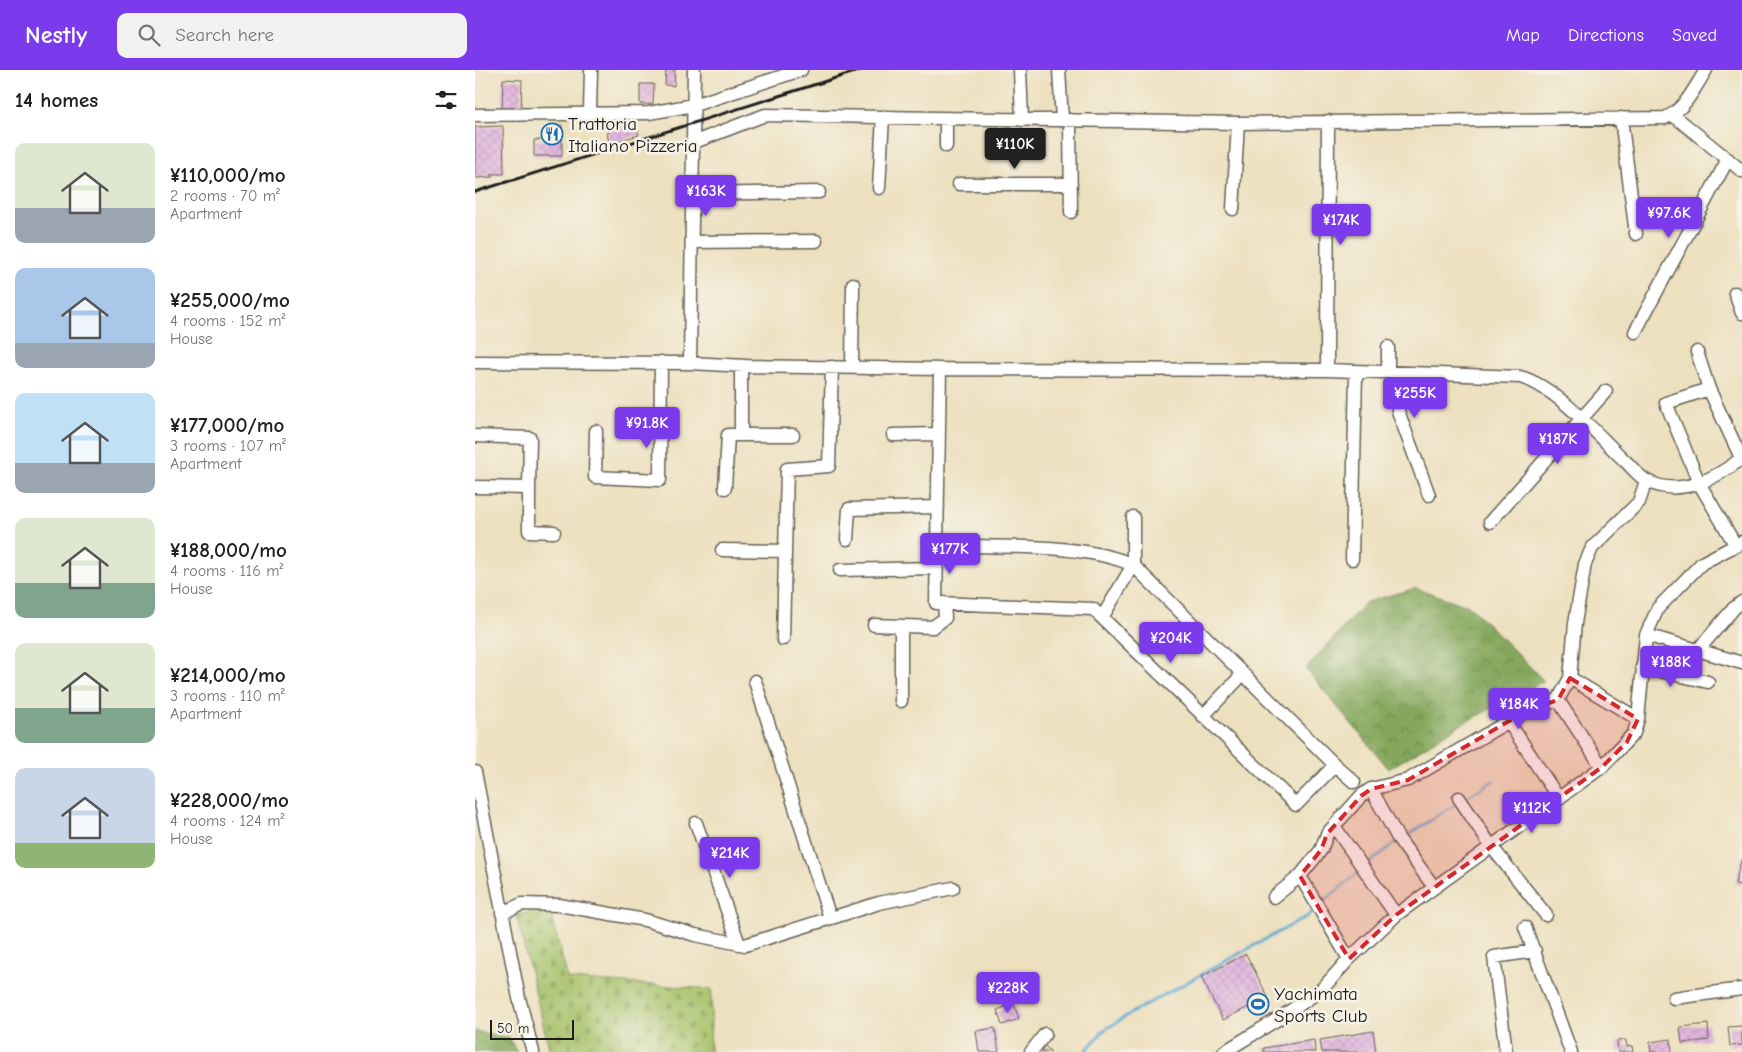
<!DOCTYPE html>
<meta charset="utf-8">
<style>
body{margin:0;font-family:"Comic Neue",sans-serif;background:#f2f2f2;color:#202124;height:100vh;display:flex;flex-direction:column;font-size:19px;white-space:nowrap}
*{box-sizing:border-box;margin:0}
p{font-size:16px;color:#757577}
.icon{flex:none;width:28px;height:28px;fill:none;stroke:currentColor;stroke-width:2;stroke-linecap:round;stroke-linejoin:round}
.map{position:relative;flex:1;overflow:hidden}
.sheet{display:flex;flex-direction:column;background:#fff;width:475px}
.sheet>*{flex:none}
.scale{position:absolute;left:15px;bottom:12px;width:84px;box-sizing:border-box;padding-left:5px;border:2px solid #1c1c1c;border-top:0;font-size:14px;line-height:18px;white-space:nowrap;color:#1c1c1c;-webkit-text-stroke:4px #f7f3e8;paint-order:stroke}
.price{position:absolute;translate:-50% -42px;padding:0 11px;border-radius:5px;background:#7c3aed;color:#fff;font-size:16px;line-height:32px;filter:drop-shadow(0 1px 2px #0008)}
.price::after{content:'';position:absolute;left:50%;top:30px;width:15px;height:11px;margin-left:-8px;background:inherit;clip-path:polygon(0 0,100% 0,50% 100%)}
.price.current{background:#222;color:#fff}
ul{padding:0;list-style:none}
li{display:flex;align-items:center;gap:15px;height:125px;padding:0 15px}
li span{display:grid;place-items:center;flex:none;width:140px;height:100px;border-radius:10px;color:#555}
li>.icon{margin-inline-start:auto}
span .icon{width:60px;height:60px;fill:#fffc;stroke-width:1}
li b{font-size:21px}
h2{display:flex;justify-content:space-between;align-items:center;height:60px;padding:0 15px;font-size:21px}
header{display:flex;align-items:center;gap:30px;box-sizing:border-box;height:70px;padding:0 25px;background:#7c3aed;color:#fff}
header strong{font-size:24px}
nav{display:flex;gap:28px;margin-inline-start:auto;font-size:18px}
.search{width:350px;height:45px;background:#f2f2f2;display:flex;align-items:center;gap:12px;box-sizing:border-box;padding:0 18px;border-radius:10px;color:#757577;font-size:19px}
main{display:flex;flex:1;min-height:0}
.map>svg:first-child{display:block}
.forest{fill:url(#forest-crowns);stroke:#50623c}
.cemetery{fill:url(#cemetery-stones);stroke:#616e42}
.lines{fill:none;stroke-linecap:round;stroke-linejoin:round}
.stream{stroke:#54a7cf;stroke-width:3}
.building{fill:url(#building-cross-hatch)}
.minor-casing{stroke:#656155;stroke-width:15}
.minor{stroke:#fff;stroke-width:12}
.rail{stroke:#1c1c1c;stroke-width:3}
.marked{fill:#d62828;fill-opacity:0.2;stroke:#d62828;stroke-width:4;stroke-dasharray:10 6;stroke-linejoin:round}
.labels{text-anchor:middle;stroke-width:5;stroke-linejoin:round;paint-order:stroke}
.poi-label{font-size:19px;fill:#1c1c1c;stroke:#f7f3e8;text-anchor:start}
</style>
<header>
<strong>Nestly</strong>
<div class="search"><svg class="icon" aria-label="search" viewBox="0 0 24 24"><circle cx="10" cy="10" r="6"/><path d="M15 15l6 6"/></svg>Search here</div>
<nav><a>Map</a><a>Directions</a><a>Saved</a></nav>
</header>
<main>
<section class="sheet">
<h2>14 homes<svg class="icon" aria-label="filters" viewBox="0 0 24 24"><path d="M4 7h16M4 17h16"/><circle cx="9" cy="7" r="2"/><circle cx="15" cy="17" r="2"/></svg></h2>
<ul>
<li><span style="background:linear-gradient(#dfe7d0 65%,#9aa5b1 0)"><svg class="icon" aria-label="home" viewBox="0 0 24 24"><path d="M3 11l9-7 9 7M6 9v11h12V9"/></svg></span><div><b>¥110,000/mo</b><p>2 rooms · 70 m²</p><p>Apartment</p></div></li>
<li><span style="background:linear-gradient(#a9c7e8 75%,#9aa5b1 0)"><svg class="icon" aria-label="home" viewBox="0 0 24 24"><path d="M3 11l9-7 9 7M6 9v11h12V9"/></svg></span><div><b>¥255,000/mo</b><p>4 rooms · 152 m²</p><p>House</p></div></li>
<li><span style="background:linear-gradient(#bfe0f5 70%,#9aa5b1 0)"><svg class="icon" aria-label="home" viewBox="0 0 24 24"><path d="M3 11l9-7 9 7M6 9v11h12V9"/></svg></span><div><b>¥177,000/mo</b><p>3 rooms · 107 m²</p><p>Apartment</p></div></li>
<li><span style="background:linear-gradient(#dfe7d0 65%,#7fa58c 0)"><svg class="icon" aria-label="home" viewBox="0 0 24 24"><path d="M3 11l9-7 9 7M6 9v11h12V9"/></svg></span><div><b>¥188,000/mo</b><p>4 rooms · 116 m²</p><p>House</p></div></li>
<li><span style="background:linear-gradient(#dfe7d0 65%,#7fa58c 0)"><svg class="icon" aria-label="home" viewBox="0 0 24 24"><path d="M3 11l9-7 9 7M6 9v11h12V9"/></svg></span><div><b>¥214,000/mo</b><p>3 rooms · 110 m²</p><p>Apartment</p></div></li>
<li><span style="background:linear-gradient(#c9d6e8 75%,#8fb573 0)"><svg class="icon" aria-label="home" viewBox="0 0 24 24"><path d="M3 11l9-7 9 7M6 9v11h12V9"/></svg></span><div><b>¥228,000/mo</b><p>4 rooms · 124 m²</p><p>House</p></div></li>
</ul>
</section>
<div class="map">
<svg width="1267" height="982" viewBox="0 0 1267 982">
<defs>
<pattern id="forest-crowns" width="20" height="18" patternUnits="userSpaceOnUse" patternTransform="scale(1.25)"><rect width="20" height="18" fill="#84a75c"/><path d="M2 6a3 3 0 1 1 6 0M12 15a3 3 0 1 1 6 0" fill="none" stroke="#6b874b"/></pattern>
<pattern id="cemetery-stones" width="16" height="16" patternUnits="userSpaceOnUse" patternTransform="scale(1.25)"><rect width="16" height="16" fill="#a6c168"/><path d="M2 7V4a2 2 0 0 1 4 0v3zM10 15v-3a2 2 0 0 1 4 0v3z" fill="#8ea55a"/></pattern>
<pattern id="building-cross-hatch" width="8" height="8" patternUnits="userSpaceOnUse" patternTransform="scale(1.25)"><rect width="8" height="8" fill="#e0b0de"/><path d="M0 0l8 8M0 8l8-8" fill="none" stroke="#c097be"/></pattern>
</defs>
<rect width="100%" height="100%" fill="#f7f3e8"/>
<filter id="ink" filterUnits="userSpaceOnUse"><feTurbulence type="fractalNoise" baseFrequency=".02" numOctaves="2"/><feDisplacementMap in="SourceGraphic" scale="10" xChannelSelector="R" yChannelSelector="G"/><feConvolveMatrix kernelMatrix="1 2 1 2 8 2 1 2 1" color-interpolation-filters="sRGB"/></filter>
<filter id="wash" filterUnits="userSpaceOnUse"><feTurbulence type="fractalNoise" baseFrequency=".0096" numOctaves="4" result="noise"/><feDisplacementMap in="SourceGraphic" scale="20" xChannelSelector="R" yChannelSelector="G"/><feGaussianBlur stdDeviation="1.12" result="paint"/><feColorMatrix in="noise" values="0 0 0 0 0 0 0 0 0 0 0 0 0 0 0 0 0 1.4 0 .05"/><feComposite in="paint" operator="in"/></filter>
<g filter="url(#wash)">
<rect width="100%" height="100%" fill="#ede0bf"/>
<!-- forest -->
<path class="forest" d="M941 518 996 537 1069 611 985 655 914 699 831 599 891 532Z
M0 961 34 968 42 982H0Z"/>
<!-- cemetery -->
<path class="cemetery" d="M74 839 93 909 237 919 235 982H75L41 845Z"/>
<g class="lines">
<!-- stream -->
<path class="stream" d="M989 729 1018 711
M928 768 984 732
M890 797 922 771
M846 834 885 801
M610 982 628 961 656 943 833 846 842 838"/>
</g>
<g id="blocks">
<!-- building -->
<path class="building" d="M191 0H200L199 16 190 15Z
M28 9 47 10 46 39H27Z
M165 14H179L178 34H165Z
M138 50 147 55 160 51 164 65 134 73 132 63 135 62 132 54Z
M75 55H87V86H59V70H71V58H75Z
M28 56 29 104H17L18 107 0 108V57Z
M1266 790H1267V815L1260 814Z
M771 884 793 927 786 930 788 935 781 938 779 934 748 950 726 907Z
M539 934 544 949 527 955 522 940Z
M1233 954 1234 970 1207 973 1205 957Z
M1267 956V975L1255 976 1253 957Z
M520 958 524 982H504L501 961Z
M898 961 901 982H847L845 970Z
M1196 969 1197 982H1176L1175 972Z
M839 970 840 982H789V978Z
M1151 970 1152 977 1157 976 1158 982H1143L1142 971Z
M568 974 576 982H561Z"/>
</g>
</g>
<g filter="url(#ink)">
<use href="#blocks" fill-opacity="0" stroke="#656155" stroke-width="1"/>
<g class="lines">
<!-- minor casing -->
<g class="minor-casing">
<path id="minor" d="M545 0 547 50
M584 0 587 50
M115 42 116 0
M0 45 174 43 219 35 326 0
M1198 45 1267 101
M1146 48 1161 164
M595 50 596 142
M217 73 290 45 763 53 1190 48C1210 40 1220 17 1231 0
M471 76V49
M484 114H596
M404 118 408 47
M217 124 344 122
M758 139 763 53
M217 172 341 171
M1260 223 1267 243
M1160 262 1253 89
M913 277V303L924 320 923 341 954 425
M1222 282 1234 319 1267 390
M0 292 215 293 271 296 465 299 852 300 1045 307C1080 316 1122 364 1149 390 1156 396 1164 407 1172 411 1204 428 1242 408 1267 388
M215 293 219 0
M266 296V365H318
M377 297 378 214
M465 299 461 533 618 539 821 735 860 695 879 712
M852 300 853 51
M1234 319 1191 333 1224 413 1261 476
M121 361 120 407 185 410 186 292
M418 365 462 364
M0 366 55 368 54 418 0 417
M54 418V461L79 462
M250 418 253 365H266
M1015 452 1131 321
M372 469 374 439 463 437
M463 475C521 478 606 472 658 495L860 695
M247 480 310 481
M877 489 881 303
M365 500 461 498
M628 546 658 495V447
M399 555 458 557 470 548 469 533
M1171 565 1267 593
M308 569 312 399 354 396 357 297
M1223 580 1259 538 1267 532
M1167 597 1233 612
M1095 608 1163 649
M280 611 355 848
M1083 630 1127 697
M426 631V556
M728 646 767 605
M1033 651 1084 729
M0 702 44 928 58 982
M896 719 923 768 959 817
M984 728 1016 776 1071 845
M221 753 264 874
M859 756 921 845
M825 806 874 889
M799 827 825 806 846 780 852 764 886 726 896 719 933 710 1053 640 1083 630 1095 608 1100 553 1110 494 1117 478 1164 432 1171 411
M27 843 47 834 84 835 170 850 220 865 270 875 404 833 478 818
M1050 857 1096 982
M1199 928 1267 919
M556 982 570 964
M749 982 811 944 847 919 874 889 921 845 1127 697 1159 663 1163 649 1171 565 1183 538 1227 493 1267 472
M1031 982 1019 887 1060 881"/>
</g>
<!-- minor -->
<use href="#minor" class="minor"/>
<!-- rail -->
<path class="rail" d="M0 122 386 0"/>
</g>
</g>
<!-- marked area -->
<path class="marked" d="M1095 608 1163 649 1152 672 1127 697 921 845 874 889 825 806 846 780 852 764 886 726 896 719 933 710 1053 640 1083 630Z"/>
<!-- icons -->
<defs>
<g id="restaurant-ring" transform="scale(1.125)"><circle r="9.5" fill="#f7f3e8" stroke="#1f6fb2" stroke-width="1.5"/><path d="M-5-6h1v4h1v-4h1v4h1v-4h1v5L-1.5 .5V6h-2V.5L-5-1ZM5-6V6H3V1.5H1.5Q1.5-4 5-6Z" fill="#1f6fb2"/></g>
<g id="stadium-ring" transform="scale(1.125)"><circle r="9.5" fill="#f7f3e8" stroke="#1f6fb2" stroke-width="1.5"/><path d="M0-5a6.5 5 0 1 0 0 10a6.5 5 0 1 0 0-10ZM-3.5-1.8h7v3.6h-7Z" fill="#1f6fb2"/></g>
</defs>
<g fill-rule="evenodd">
<use href="#restaurant-ring" x="77" y="64"/>
<use href="#stadium-ring" x="783" y="934"/>
</g>
<g class="labels">
<!-- poi labels -->
<g class="poi-label">
<text x="93" y="60">Trattoria<tspan x="93" dy="22">Italiano Pizzeria</tspan></text>
<text x="799" y="930">Yachimata<tspan x="799" dy="22">Sports Club</tspan></text>
</g>
</g>
</svg>
<div class="scale">50 m</div>
<b class="price current" style="left:540px;top:100px">¥110K</b>
<b class="price" style="left:231px;top:147px">¥163K</b>
<b class="price" style="left:1194px;top:169px">¥97.6K</b>
<b class="price" style="left:866px;top:176px">¥174K</b>
<b class="price" style="left:940px;top:349px">¥255K</b>
<b class="price" style="left:172px;top:379px">¥91.8K</b>
<b class="price" style="left:1083px;top:395px">¥187K</b>
<b class="price" style="left:475px;top:505px">¥177K</b>
<b class="price" style="left:696px;top:594px">¥204K</b>
<b class="price" style="left:1196px;top:618px">¥188K</b>
<b class="price" style="left:1044px;top:660px">¥184K</b>
<b class="price" style="left:1057px;top:764px">¥112K</b>
<b class="price" style="left:255px;top:809px">¥214K</b>
<b class="price" style="left:533px;top:944px">¥228K</b>
</div>
</main>
